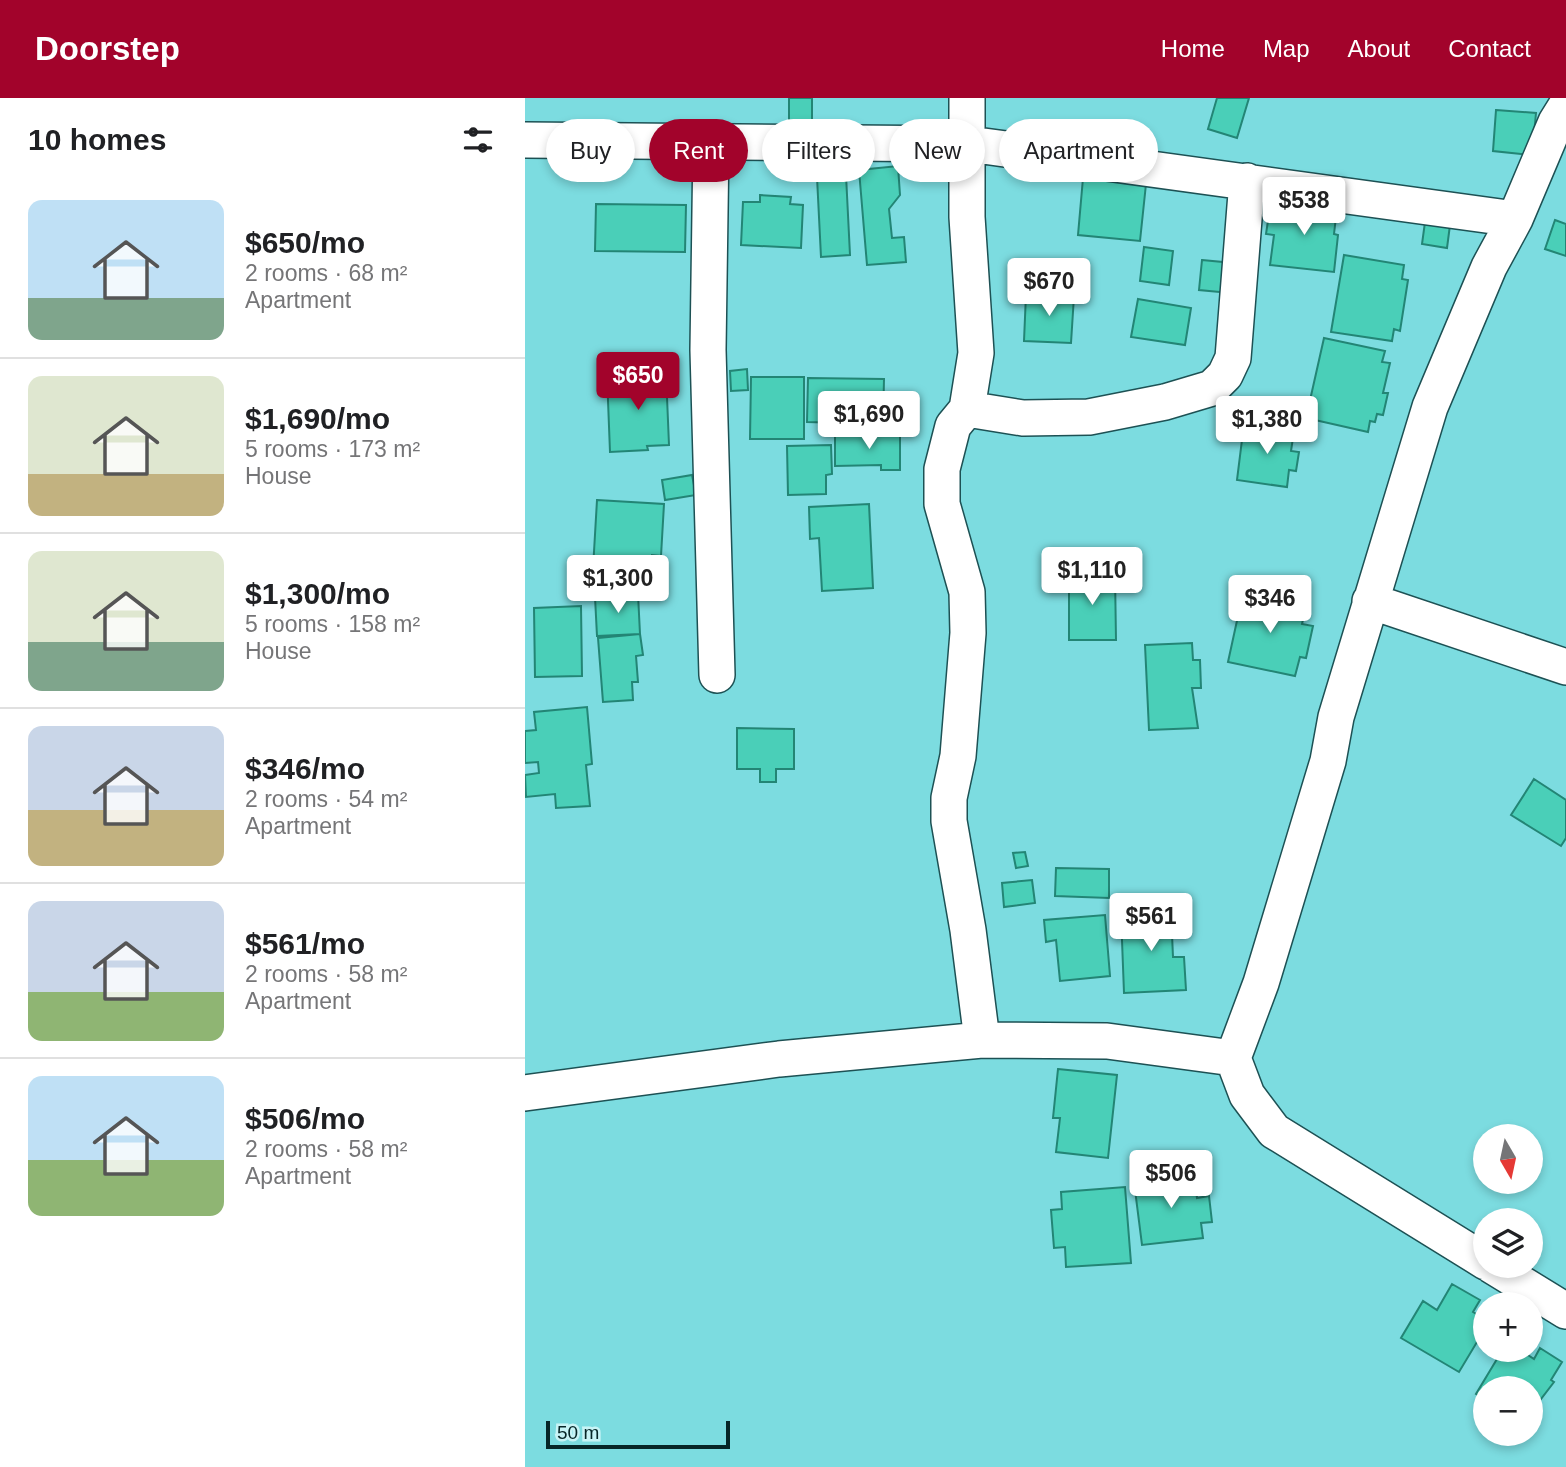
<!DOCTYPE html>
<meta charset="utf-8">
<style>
body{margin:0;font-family:Arial,sans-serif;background:#f2f2f2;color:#202124;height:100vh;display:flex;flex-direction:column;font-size:26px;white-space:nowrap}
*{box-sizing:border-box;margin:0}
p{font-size:23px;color:#757577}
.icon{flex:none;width:38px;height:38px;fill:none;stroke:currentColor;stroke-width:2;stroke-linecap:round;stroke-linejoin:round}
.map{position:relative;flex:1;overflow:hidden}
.drawer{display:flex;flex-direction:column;background:#fff;width:525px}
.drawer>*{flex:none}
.banner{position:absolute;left:21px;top:21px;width:665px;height:63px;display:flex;gap:14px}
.needle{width:46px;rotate:171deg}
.buttons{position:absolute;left:948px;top:1026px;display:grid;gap:14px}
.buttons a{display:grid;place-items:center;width:70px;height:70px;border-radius:50%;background:#fff;box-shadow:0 4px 10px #0003;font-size:35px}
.scale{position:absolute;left:21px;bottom:18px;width:184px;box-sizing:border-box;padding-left:7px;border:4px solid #062627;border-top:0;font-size:19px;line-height:24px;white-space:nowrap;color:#062627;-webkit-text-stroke:5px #c8f4f6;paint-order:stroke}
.price{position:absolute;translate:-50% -60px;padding:0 16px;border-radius:7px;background:#fff;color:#222;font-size:23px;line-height:46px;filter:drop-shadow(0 2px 4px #0008)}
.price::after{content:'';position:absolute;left:50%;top:42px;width:21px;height:16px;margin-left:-10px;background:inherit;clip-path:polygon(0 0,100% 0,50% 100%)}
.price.selected{background:#a2032b;color:#fff}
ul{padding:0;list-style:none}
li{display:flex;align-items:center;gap:21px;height:175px;padding:0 28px}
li+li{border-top:2px solid #e0e0e0}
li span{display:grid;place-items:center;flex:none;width:196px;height:140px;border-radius:14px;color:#555}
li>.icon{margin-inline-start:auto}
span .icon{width:84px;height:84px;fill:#fffc;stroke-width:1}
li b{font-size:30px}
h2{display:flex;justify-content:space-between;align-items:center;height:84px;padding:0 28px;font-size:30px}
.chip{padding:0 24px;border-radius:32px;background:#fff;box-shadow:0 4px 10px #0003;font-size:24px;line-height:63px}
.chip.selected{background:#a2032b;color:#fff}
header{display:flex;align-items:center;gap:42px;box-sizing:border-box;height:98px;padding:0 35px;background:#a2032b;color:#fff}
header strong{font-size:33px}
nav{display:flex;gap:38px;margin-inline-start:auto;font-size:24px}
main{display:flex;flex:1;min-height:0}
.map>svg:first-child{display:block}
.building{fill:#4acfb8;stroke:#238575;stroke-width:2}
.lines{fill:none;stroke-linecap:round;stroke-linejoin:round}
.minor-casing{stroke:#1d5154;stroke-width:38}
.minor{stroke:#fff;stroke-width:35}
</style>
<header>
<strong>Doorstep</strong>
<nav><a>Home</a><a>Map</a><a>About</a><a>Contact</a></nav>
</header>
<main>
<section class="drawer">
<h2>10 homes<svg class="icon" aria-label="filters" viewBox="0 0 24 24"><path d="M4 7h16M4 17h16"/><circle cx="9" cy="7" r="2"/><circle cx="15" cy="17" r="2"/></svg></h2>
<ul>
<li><span style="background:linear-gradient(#bfe0f5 70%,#7fa58c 0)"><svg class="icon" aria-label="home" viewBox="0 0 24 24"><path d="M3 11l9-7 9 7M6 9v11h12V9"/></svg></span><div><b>$650/mo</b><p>2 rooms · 68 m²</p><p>Apartment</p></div></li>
<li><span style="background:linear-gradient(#dfe7d0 70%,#c2b280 0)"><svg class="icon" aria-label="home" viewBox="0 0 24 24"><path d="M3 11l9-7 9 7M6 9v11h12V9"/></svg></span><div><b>$1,690/mo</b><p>5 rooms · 173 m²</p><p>House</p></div></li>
<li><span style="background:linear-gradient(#dfe7d0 65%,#7fa58c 0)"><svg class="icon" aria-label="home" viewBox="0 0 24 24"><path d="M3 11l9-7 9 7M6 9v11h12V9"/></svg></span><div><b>$1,300/mo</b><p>5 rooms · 158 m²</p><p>House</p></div></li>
<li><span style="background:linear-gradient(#c9d6e8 60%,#c2b280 0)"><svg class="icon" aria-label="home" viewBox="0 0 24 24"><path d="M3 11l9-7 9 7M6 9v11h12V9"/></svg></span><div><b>$346/mo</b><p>2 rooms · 54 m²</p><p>Apartment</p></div></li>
<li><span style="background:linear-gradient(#c9d6e8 65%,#8fb573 0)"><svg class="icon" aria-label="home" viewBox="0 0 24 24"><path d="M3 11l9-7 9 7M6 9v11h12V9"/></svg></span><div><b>$561/mo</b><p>2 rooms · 58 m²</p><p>Apartment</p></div></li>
<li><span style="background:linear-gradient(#bfe0f5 60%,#8fb573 0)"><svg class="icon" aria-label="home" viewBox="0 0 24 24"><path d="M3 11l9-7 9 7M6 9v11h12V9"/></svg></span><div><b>$506/mo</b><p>2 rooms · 58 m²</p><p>Apartment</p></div></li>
</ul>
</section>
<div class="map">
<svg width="1041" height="1369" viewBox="0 0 1041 1369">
<rect width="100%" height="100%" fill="#7cdce0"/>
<!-- building -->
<path class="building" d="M264 0H287V24H264Z
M692 0H724L712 40 683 31Z
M971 12 1011 15 1007 57 968 53Z
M373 68 375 97 364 111 367 140 379 139 381 164 342 167 334 72Z
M321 77 325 157 296 159 292 79Z
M558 80 621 86 615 143 553 137Z
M235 97 266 99 265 106 278 107 276 150 216 147 218 104H235Z
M766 98 795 101 794 117 811 119 809 136 813 137 809 174 745 167 749 137 741 136 744 116 763 118Z
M71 106 161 107 160 154 70 153Z
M1030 122 1041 126V158L1020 151Z
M900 124 925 127 922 150 897 146Z
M619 149 648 153 644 187 615 183Z
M819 157 879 167 877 181 883 182 875 233 869 231 867 243 806 234Z
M677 162 708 165 705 195 674 192Z
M501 196 549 198 546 245 499 243Z
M613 201 666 210 660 247 606 239Z
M799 240 860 253 857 264 865 265 858 295H863L858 317 852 316 850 324 845 323 843 334 781 320Z
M222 271 223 292 206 293 205 273Z
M141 275 144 347 122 348 123 352 85 354 82 277Z
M226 279H279V341H225Z
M283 280 359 281 358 326 282 324Z
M719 326 769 333 766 353 774 354 771 373 764 372 762 389 712 382Z
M375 337V372H356V367L310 368V338Z
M306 347 307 376 301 377V396L263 397 262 348Z
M167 377 171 397 140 402 137 382Z
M72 402 139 406 136 458 127 457V474L68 471Z
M344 406 348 490 297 493 294 440 285 441 284 409Z
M544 476H590L591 542H544Z
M718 495 781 509 777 526 788 528 781 560 775 559 770 578 703 564Z
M113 496 115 536 72 538 70 499Z
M56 508 57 578 10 579 9 510Z
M115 536 118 557 111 558 113 584H107L108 602 78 604 73 540Z
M667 545 668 562H675L676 590H667L673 630 624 632 620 547Z
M62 609 67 666 61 667 65 708 31 710 30 696 1 699 0 677 14 675 13 664 0 665V633L11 632 9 614Z
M212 630 269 631V671H251V684H235V671H212Z
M1009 681 1041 702V740L1036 748 986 717Z
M500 754 503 768 491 770 488 755Z
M531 770 584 771V800L530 798Z
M507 782 510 805 479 809 477 785Z
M650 813 652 836H647L648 859H659L661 892 599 895 596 816Z
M580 817 585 878 535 883 531 842 521 844 519 822Z
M533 971 592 977 583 1060 531 1054 535 1020H528Z
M669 1077 672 1100 684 1098 687 1124 676 1125 678 1140 617 1147 609 1084Z
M600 1089 606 1165 541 1169 540 1149 529 1150 526 1112 537 1111 536 1094Z
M927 1186 955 1202 948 1214 961 1222V1229L934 1274 876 1240 898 1203 912 1212Z
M1015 1250 1037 1264 1026 1282 1029 1284 1006 1314V1290H961V1302L951 1296 978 1251H994L1009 1261Z"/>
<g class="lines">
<!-- minor casing -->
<g class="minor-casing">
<path id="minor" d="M442 0V119L451 255 442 311 428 328 417 371V406L442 494 443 535 433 658 424 700V723L443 832 457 942
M0 42 444 46 990 121
M186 45 183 252 192 577
M442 311 498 320 564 319 640 304 687 290 700 277 708 260 722 83
M845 503 1041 569
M708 960 722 997 749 1033 961 1164
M0 995 254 961 457 942 582 943 708 960 736 885 803 663 811 619 905 309 964 169 990 121 1031 24 1041 8
M966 1167 1041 1213"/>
</g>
<!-- minor -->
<use href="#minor" class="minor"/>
</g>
</svg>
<div class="buttons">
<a><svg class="needle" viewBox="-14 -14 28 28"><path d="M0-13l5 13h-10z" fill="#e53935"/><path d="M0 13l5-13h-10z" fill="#757577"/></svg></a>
<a><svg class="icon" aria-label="layers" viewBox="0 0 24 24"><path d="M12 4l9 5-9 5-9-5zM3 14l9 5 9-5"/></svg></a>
<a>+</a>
<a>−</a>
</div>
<div class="scale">50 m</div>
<b class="price" style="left:779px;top:139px">$538</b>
<b class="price" style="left:524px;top:220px">$670</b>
<b class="price selected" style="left:113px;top:314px">$650</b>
<b class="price" style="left:344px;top:353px">$1,690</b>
<b class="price" style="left:742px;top:358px">$1,380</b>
<b class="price" style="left:567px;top:509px">$1,110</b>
<b class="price" style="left:93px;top:517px">$1,300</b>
<b class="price" style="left:745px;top:537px">$346</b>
<b class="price" style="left:626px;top:855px">$561</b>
<b class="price" style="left:646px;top:1112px">$506</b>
<div class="banner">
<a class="chip">Buy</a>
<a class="chip selected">Rent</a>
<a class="chip">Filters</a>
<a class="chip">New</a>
<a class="chip">Apartment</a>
</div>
</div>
</main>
